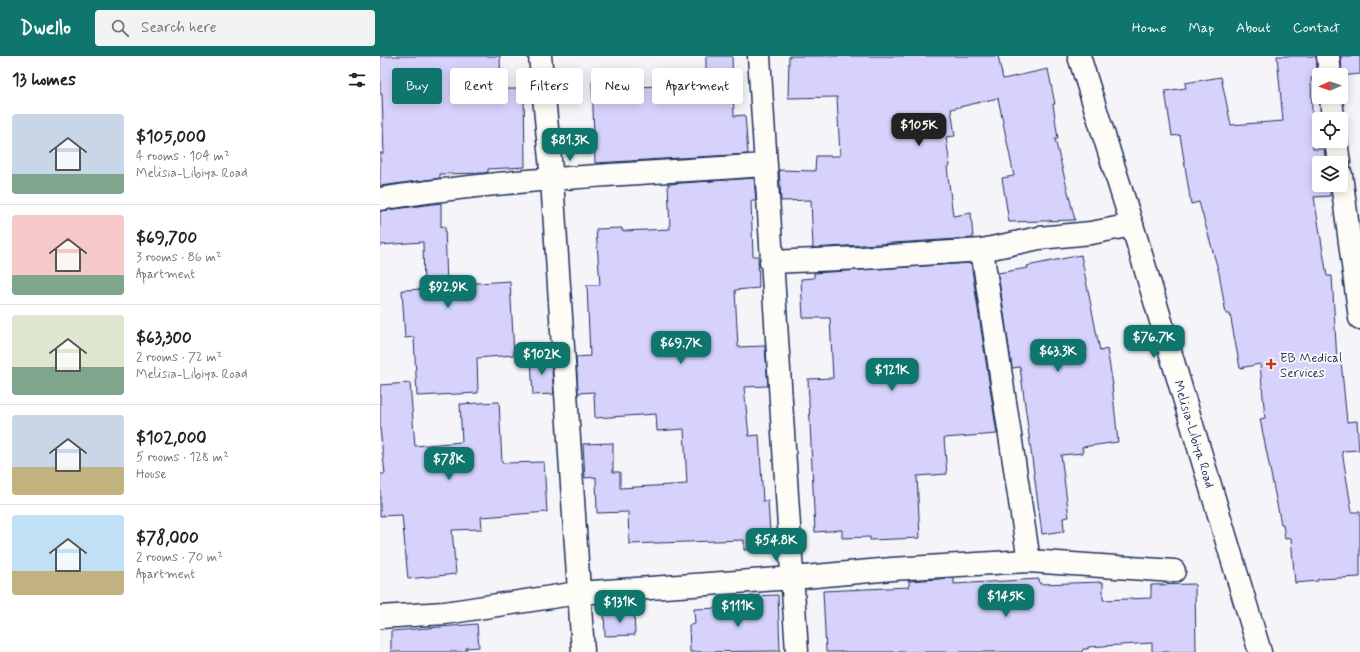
<!DOCTYPE html>
<meta charset="utf-8">
<style>
body{margin:0;font-family:Mynerve,sans-serif;background:#f2f2f2;color:#202124;height:100vh;display:flex;flex-direction:column;font-size:15px;white-space:nowrap}
*{box-sizing:border-box;margin:0}
p{font-size:13px;color:#757577}
.icon{flex:none;width:22px;height:22px;fill:none;stroke:currentColor;stroke-width:2;stroke-linecap:round;stroke-linejoin:round}
.map{position:relative;flex:1;overflow:hidden}
.drawer{display:flex;flex-direction:column;background:#fff;width:380px}
.drawer>*{flex:none}
.top-card{position:absolute;left:12px;top:12px;width:380px;height:36px;display:flex;gap:8px}
.needle{width:26px;rotate:268deg}
.buttons{position:absolute;left:932px;top:12px;display:grid;gap:8px}
.buttons a{display:grid;place-items:center;width:36px;height:36px;border-radius:4px;background:#fff;box-shadow:0 2px 10px #0003;font-size:20px}
.price{position:absolute;translate:-50% -34px;padding:0 9px;border-radius:8px;background:#0f766e;color:#fff;font-size:13px;line-height:26px;filter:drop-shadow(0 1px 2px #0008)}
.price::after{content:'';position:absolute;left:50%;top:24px;width:12px;height:9px;margin-left:-6px;background:inherit;clip-path:polygon(0 0,100% 0,50% 100%)}
.price.active{background:#222;color:#fff}
ul{padding:0;list-style:none}
li{display:flex;align-items:center;gap:12px;height:100px;padding:0 12px}
li+li{border-top:1px solid #e0e0e0}
li span{display:grid;place-items:center;flex:none;width:112px;height:80px;border-radius:4px;color:#555}
li>.icon{margin-inline-start:auto}
span .icon{width:48px;height:48px;fill:#fffc;stroke-width:1}
li b{font-size:17px}
h2{display:flex;justify-content:space-between;align-items:center;height:48px;padding:0 12px;font-size:17px}
.tag{padding:0 14px;border-radius:4px;background:#fff;box-shadow:0 2px 10px #0003;font-size:14px;line-height:36px}
.tag.active{background:#0f766e;color:#fff}
header{display:flex;align-items:center;gap:24px;box-sizing:border-box;height:56px;padding:0 20px;background:#0f766e;color:#fff}
header strong{font-size:19px}
nav{display:flex;gap:22px;margin-inline-start:auto;font-size:14px}
.search{width:280px;height:36px;background:#f2f2f2;display:flex;align-items:center;gap:10px;box-sizing:border-box;padding:0 14px;border-radius:4px;color:#757577;font-size:15px}
main{display:flex;flex:1;min-height:0}
.map>svg:first-child{display:block}
.building{fill:#d6d2fb;stroke:#1b2f5e}
.lines{fill:none;stroke-linecap:round;stroke-linejoin:round}
.minor-casing{stroke:#1b2f5e;stroke-width:25}
.major-casing{stroke:#1b2f5e;stroke-width:25}
.minor{stroke:#fdfcf7;stroke-width:22}
.major{stroke:#fdfcf7;stroke-width:22}
.poi-dot{fill:#c8321e;stroke:#fdfcf7;stroke-width:1.5}
.labels{text-anchor:middle;stroke-width:3.5;stroke-linejoin:round;paint-order:stroke}
.poi-label{font-size:13px;fill:#1b2f5e;stroke:#fdfcf7;text-anchor:start}
.street-label{font-size:13px;fill:#1b2f5e;stroke:#fdfcf7}
</style>
<header>
<strong>Dwello</strong>
<div class="search"><svg class="icon" aria-label="search" viewBox="0 0 24 24"><circle cx="10" cy="10" r="6"/><path d="M15 15l6 6"/></svg>Search here</div>
<nav><a>Home</a><a>Map</a><a>About</a><a>Contact</a></nav>
</header>
<main>
<section class="drawer">
<h2>13 homes<svg class="icon" aria-label="filters" viewBox="0 0 24 24"><path d="M4 7h16M4 17h16"/><circle cx="9" cy="7" r="2"/><circle cx="15" cy="17" r="2"/></svg></h2>
<ul>
<li><span style="background:linear-gradient(#c9d6e8 75%,#7fa58c 0)"><svg class="icon" aria-label="home" viewBox="0 0 24 24"><path d="M3 11l9-7 9 7M6 9v11h12V9"/></svg></span><div><b>$105,000</b><p>4 rooms · 104 m²</p><p>Melisia-Libiya Road</p></div></li>
<li><span style="background:linear-gradient(#f6c9c9 75%,#7fa58c 0)"><svg class="icon" aria-label="home" viewBox="0 0 24 24"><path d="M3 11l9-7 9 7M6 9v11h12V9"/></svg></span><div><b>$69,700</b><p>3 rooms · 86 m²</p><p>Apartment</p></div></li>
<li><span style="background:linear-gradient(#dfe7d0 65%,#7fa58c 0)"><svg class="icon" aria-label="home" viewBox="0 0 24 24"><path d="M3 11l9-7 9 7M6 9v11h12V9"/></svg></span><div><b>$63,300</b><p>2 rooms · 72 m²</p><p>Melisia-Libiya Road</p></div></li>
<li><span style="background:linear-gradient(#c9d6e8 65%,#c2b280 0)"><svg class="icon" aria-label="home" viewBox="0 0 24 24"><path d="M3 11l9-7 9 7M6 9v11h12V9"/></svg></span><div><b>$102,000</b><p>5 rooms · 128 m²</p><p>House</p></div></li>
<li><span style="background:linear-gradient(#bfe0f5 70%,#c2b280 0)"><svg class="icon" aria-label="home" viewBox="0 0 24 24"><path d="M3 11l9-7 9 7M6 9v11h12V9"/></svg></span><div><b>$78,000</b><p>2 rooms · 70 m²</p><p>Apartment</p></div></li>
</ul>
</section>
<div class="map">
<svg width="980" height="596" viewBox="0 0 980 596">
<rect width="100%" height="100%" fill="#f5f4f8"/>
<filter id="ink" filterUnits="userSpaceOnUse"><feTurbulence type="fractalNoise" baseFrequency=".025" numOctaves="2"/><feDisplacementMap in="SourceGraphic" scale="8" xChannelSelector="R" yChannelSelector="G"/><feConvolveMatrix kernelMatrix="1 2 1 2 8 2 1 2 1" color-interpolation-filters="sRGB"/></filter>
<g filter="url(#ink)">
<!-- building -->
<path class="building" d="M0 0H120L121 33H144L145 111 108 113V116L104 117 60 118V122L0 130V97H4L2 38H0Z
M326 0H352L354 60 365 59 368 98 215 107 212 26H251V31L316 29 315 21H326Z
M409 0H618L623 23 668 13 675 48H673L678 83H675L695 164 629 166 622 122 634 120 618 42 571 53 575 80 566 81 570 110 567 111 573 160 591 157 593 182 433 192 431 144 401 145 399 114 435 115 436 100H460L457 41 408 42Z
M897 0H936L938 21 931 22 933 93H944L946 107H939V129H950V140L934 141 947 220H952L957 305H961L967 366 977 365 979 394 962 395 972 456H980V521L938 523V525L915 527 911 482 905 483 903 468H901L880 363 885 362 880 308 860 312 850 258H846L839 217 819 146 811 148 800 79 792 80 785 35 806 32 805 27 841 21 851 69 903 65Z
M961 0H980V18L962 20Z
M374 122 376 145H371L373 200H378L379 232 355 234 358 291 385 290 388 330 364 331 369 380 379 379 383 445H388L391 492 364 494V484L249 488 248 456 217 457 216 421 205 422 203 388 233 387V416H240V432L307 428 304 373 277 375 276 358 215 362 214 336 198 337 196 301 210 300 207 229H220L216 173 242 172V175L290 173 288 128Z
M61 147V171L65 170 67 229 130 225 134 299 97 302 98 337 37 340 34 281 25 282 22 234 44 233 43 186 0 189V155Z
M701 199 720 295 727 293 733 329H732L738 386 702 391 703 397 681 399 689 461 683 462 684 475 662 478 640 311 632 312 618 217 648 212 647 210Z
M591 207 617 378 564 382 567 418 537 420 540 482 490 484V481L462 482V474L435 476 428 323 453 322 450 262H423L421 223 434 222V217Z
M151 302H171L174 338 153 339Z
M30 327 35 390 82 386 80 348 119 346 122 407 164 406 167 456 101 461 102 473 72 474 76 518 28 523 22 459 0 460V418H5L0 372V329Z
M574 522V528L659 523 660 528 723 526V544L771 542V529L815 528 816 596H772V587L708 591V593H703L702 596H446L443 535 529 531V525Z
M398 539 400 595 310 596 309 569 315 568 314 553 368 551 370 550V540Z
M254 555 255 579 225 580 224 556Z
M97 568 99 591 86 592V596H11V575Z"/>
<g class="lines">
<!-- minor casing -->
<g class="minor-casing">
<path id="minor" d="M160 0 172 124 203 596
M379 0 417 596
M948 0 950 19
M951 41 953 63
M956 85 959 107
M961 119 980 262
M0 143C127 122 257 118 386 109
M602 194 649 505
M391 206 482 202 602 194 659 182 711 177 752 169
M0 561 65 557 198 537 413 522 512 513 649 505 794 515"/>
</g>
<!-- major casing -->
<g class="major-casing">
<path id="major" d="M699 0 757 185 880 596"/>
</g>
<!-- minor -->
<use href="#minor" class="minor"/>
<!-- major -->
<use href="#major" class="major"/>
</g>
</g>
<!-- markers -->
<path class="poi-dot" d="M889 302h4v4h4v4h-4v4h-4v-4h-4v-4h4z"/>
<g class="labels">
<!-- poi labels -->
<g class="poi-label">
<text x="900" y="306">EB Medical<tspan x="900" dy="15">Services</tspan></text>
</g>
<!-- street labels -->
<g class="street-label">
<text transform="translate(815 378) rotate(73)" y="5">Melisia-Libiya Road</text>
</g>
</g>
</svg>
<div class="buttons">
<a><svg class="needle" viewBox="-14 -14 28 28"><path d="M0-13l5 13h-10z" fill="#e53935"/><path d="M0 13l5-13h-10z" fill="#757577"/></svg></a>
<a><svg class="icon" aria-label="locate" viewBox="0 0 24 24"><circle cx="12" cy="12" r="6"/><path d="M12 2v4M12 18v4M2 12h4M18 12h4"/></svg></a>
<a><svg class="icon" aria-label="layers" viewBox="0 0 24 24"><path d="M12 4l9 5-9 5-9-5zM3 14l9 5 9-5"/></svg></a>
</div>
<b class="price active" style="left:539px;top:91px">$105K</b>
<b class="price" style="left:190px;top:106px">$81.3K</b>
<b class="price" style="left:68px;top:253px">$92.9K</b>
<b class="price" style="left:774px;top:303px">$76.7K</b>
<b class="price" style="left:301px;top:309px">$69.7K</b>
<b class="price" style="left:678px;top:317px">$63.3K</b>
<b class="price" style="left:162px;top:320px">$102K</b>
<b class="price" style="left:512px;top:336px">$121K</b>
<b class="price" style="left:69px;top:425px">$78K</b>
<b class="price" style="left:396px;top:506px">$54.8K</b>
<b class="price" style="left:626px;top:562px">$145K</b>
<b class="price" style="left:240px;top:568px">$131K</b>
<b class="price" style="left:358px;top:572px">$111K</b>
<div class="top-card">
<a class="tag active">Buy</a>
<a class="tag">Rent</a>
<a class="tag">Filters</a>
<a class="tag">New</a>
<a class="tag">Apartment</a>
</div>
</div>
</main>
